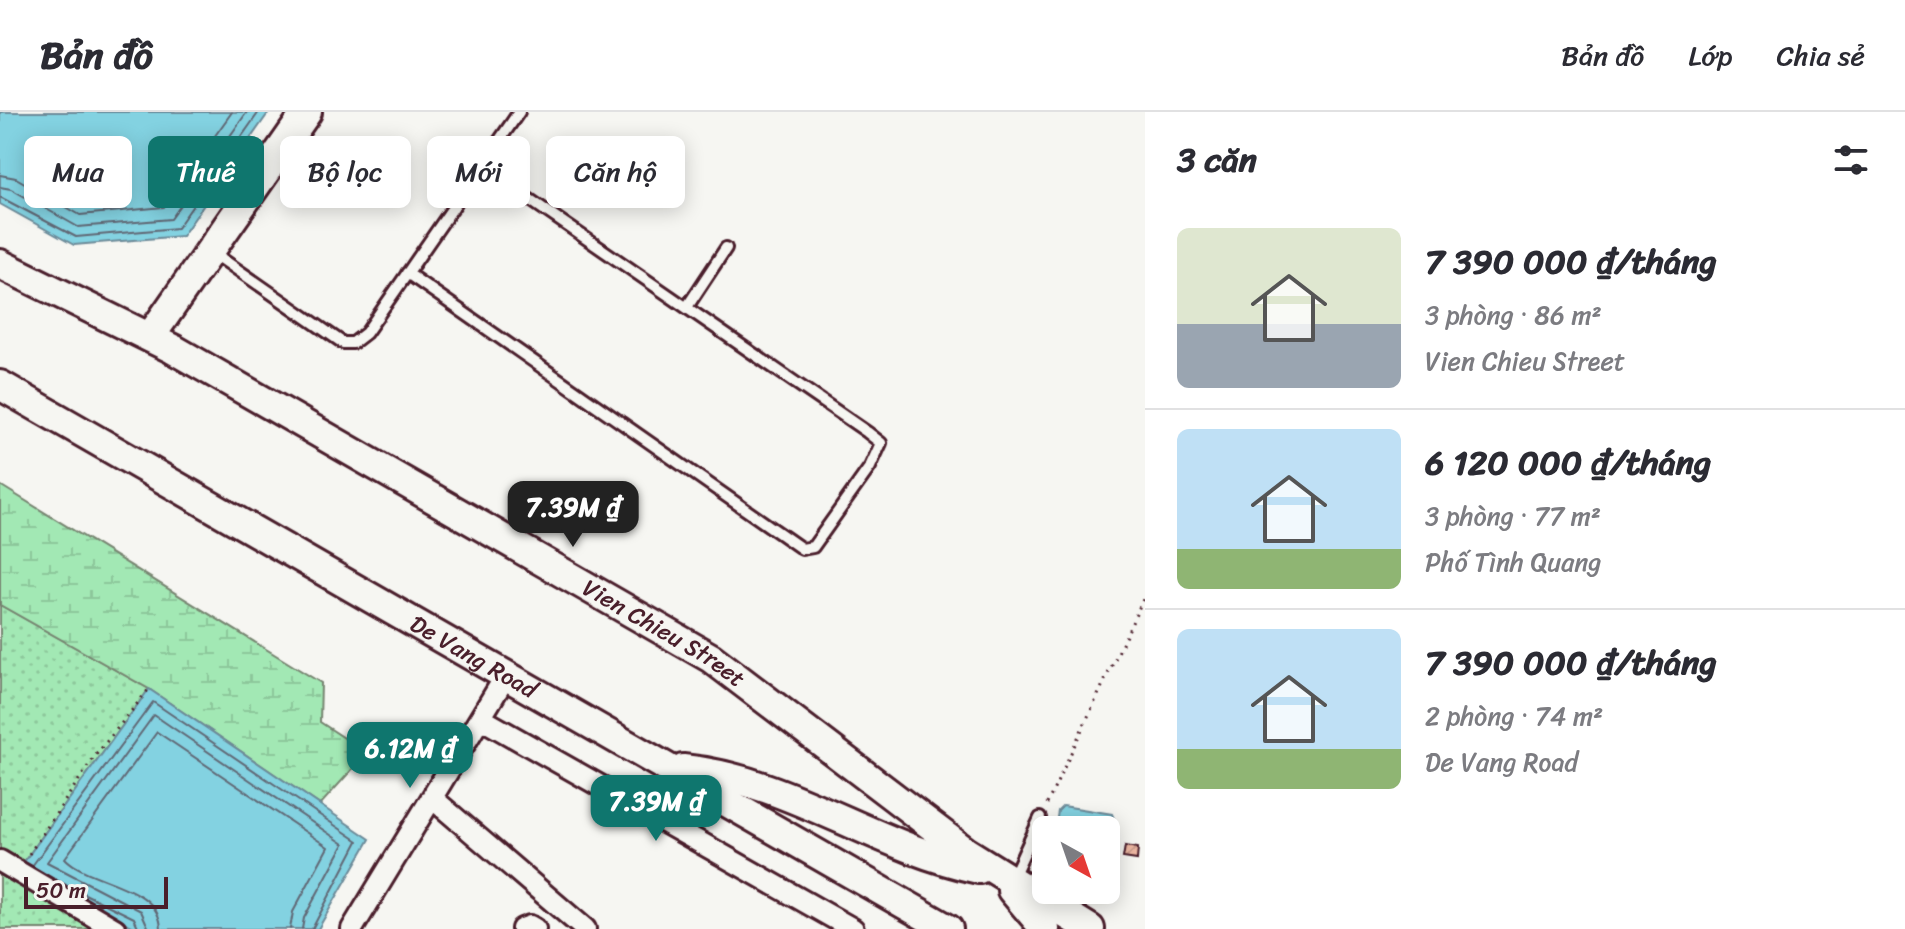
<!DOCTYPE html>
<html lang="vi">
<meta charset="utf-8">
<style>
body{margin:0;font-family:Sriracha,sans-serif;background:#f2f2f3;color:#2b2b33;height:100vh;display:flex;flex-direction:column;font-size:30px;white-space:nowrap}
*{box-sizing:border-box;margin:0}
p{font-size:26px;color:#7c7c81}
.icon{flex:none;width:44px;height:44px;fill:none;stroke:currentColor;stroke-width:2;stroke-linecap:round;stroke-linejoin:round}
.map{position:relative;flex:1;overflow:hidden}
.drawer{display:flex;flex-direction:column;background:#fff;width:760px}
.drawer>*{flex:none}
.hud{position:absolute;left:24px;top:24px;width:760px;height:72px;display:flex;gap:16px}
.needle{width:52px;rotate:140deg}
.buttons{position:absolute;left:1032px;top:704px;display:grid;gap:16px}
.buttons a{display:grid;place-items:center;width:88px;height:88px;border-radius:12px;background:#fff;box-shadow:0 4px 20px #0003;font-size:40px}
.scale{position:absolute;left:24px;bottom:20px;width:144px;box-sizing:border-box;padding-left:8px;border:4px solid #4a1f2b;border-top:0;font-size:22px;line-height:28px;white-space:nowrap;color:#4a1f2b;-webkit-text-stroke:6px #f6f6f2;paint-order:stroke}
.price{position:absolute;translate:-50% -68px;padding:0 18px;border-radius:16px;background:#0f766e;color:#fff;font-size:26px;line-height:52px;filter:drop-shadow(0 2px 4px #0008)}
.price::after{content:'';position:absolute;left:50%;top:48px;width:24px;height:18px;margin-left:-12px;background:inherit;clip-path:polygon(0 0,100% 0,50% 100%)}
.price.current{background:#222;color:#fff}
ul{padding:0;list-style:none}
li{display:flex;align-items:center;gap:24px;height:200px;padding:0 32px}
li+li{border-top:2px solid #e1e1e2}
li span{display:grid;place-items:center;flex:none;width:224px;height:160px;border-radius:12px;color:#555}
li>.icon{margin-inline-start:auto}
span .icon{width:96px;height:96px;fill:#fffc;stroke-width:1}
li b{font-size:34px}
h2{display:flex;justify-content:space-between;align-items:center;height:96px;padding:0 32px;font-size:34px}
.chip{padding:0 28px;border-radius:12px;background:#fff;box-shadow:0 4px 20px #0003;font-size:28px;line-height:72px}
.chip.current{background:#0f766e;color:#fff}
header{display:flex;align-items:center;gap:48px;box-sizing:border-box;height:112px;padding:0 40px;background:#fff;border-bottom:2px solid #e1e1e2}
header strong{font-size:38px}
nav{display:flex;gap:44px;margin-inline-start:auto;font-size:28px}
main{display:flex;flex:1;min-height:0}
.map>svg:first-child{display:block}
.green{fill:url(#green-dots);stroke:#768470;stroke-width:2}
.wetland{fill:url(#wetland-marsh);stroke:#768470;stroke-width:2}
.water{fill:#83d2e1;stroke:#6c8a98;stroke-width:2}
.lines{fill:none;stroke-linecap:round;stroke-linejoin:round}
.shore{stroke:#616774;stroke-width:2}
.building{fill:url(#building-hatch);stroke:#4a1f2b;stroke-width:2}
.lane-casing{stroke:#4a1f2b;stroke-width:16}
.street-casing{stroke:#4a1f2b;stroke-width:26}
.secondary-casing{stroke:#4a1f2b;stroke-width:34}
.path{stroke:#4a1f2b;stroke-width:3;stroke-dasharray:2 6;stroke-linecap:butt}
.lane{stroke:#f6f6f2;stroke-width:10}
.street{stroke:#f6f6f2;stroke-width:20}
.secondary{stroke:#f6f6f2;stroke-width:28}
.labels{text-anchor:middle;stroke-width:7;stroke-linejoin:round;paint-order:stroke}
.street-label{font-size:24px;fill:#4a1f2b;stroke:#f6f6f2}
</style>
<header>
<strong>Bản đồ</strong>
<nav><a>Bản đồ</a><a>Lớp</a><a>Chia sẻ</a></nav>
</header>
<main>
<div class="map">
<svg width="1145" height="817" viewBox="0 0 1145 817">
<defs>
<pattern id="green-dots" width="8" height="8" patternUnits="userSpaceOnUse" patternTransform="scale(2)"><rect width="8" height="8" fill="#a2e8b4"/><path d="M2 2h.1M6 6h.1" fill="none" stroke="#8dc79b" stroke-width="1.8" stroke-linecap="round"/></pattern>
<pattern id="wetland-marsh" width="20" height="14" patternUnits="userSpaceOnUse" patternTransform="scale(2)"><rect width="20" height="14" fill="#a2e8b4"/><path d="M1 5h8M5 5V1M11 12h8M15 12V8" fill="none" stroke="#8dc79b"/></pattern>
<pattern id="building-hatch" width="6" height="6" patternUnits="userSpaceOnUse" patternTransform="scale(2)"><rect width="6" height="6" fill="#ecb6a1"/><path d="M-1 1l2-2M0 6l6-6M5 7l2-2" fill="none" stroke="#cc9c8b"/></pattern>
</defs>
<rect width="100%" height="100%" fill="#f6f6f2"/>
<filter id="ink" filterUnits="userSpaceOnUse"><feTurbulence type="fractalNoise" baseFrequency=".0125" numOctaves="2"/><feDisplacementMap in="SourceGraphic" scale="16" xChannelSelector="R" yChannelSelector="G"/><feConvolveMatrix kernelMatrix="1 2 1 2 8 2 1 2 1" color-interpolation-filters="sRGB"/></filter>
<g filter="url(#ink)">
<!-- green -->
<path class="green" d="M0 493 149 577 18 758 118 817H0Z"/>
<!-- wetland -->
<path class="wetland" d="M0 373 321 571 320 610 367 641 320 693 149 577 0 493Z"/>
<!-- water -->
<path class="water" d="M0 0H269L182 124 74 133 0 92Z
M149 577 370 727 318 817H138L18 758Z
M1063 694 1112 702 1115 709 1107 758 1106 718H1055L1058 699Z"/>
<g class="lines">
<!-- shore -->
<path class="shore" d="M0 63 16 66 80 103 164 95 232 0
M0 75 11 77 78 115 171 107 247 0
M0 85 76 125 177 116 259 0
M32 754 153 590 358 729 312 817
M54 767 134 806 139 817
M149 817 141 799 47 750 154 603 344 732 304 806 302 817
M161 817C160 772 90 772 65 746L157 620 328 735 293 800 290 817"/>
</g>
<!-- building -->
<path class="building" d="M1125 734 1138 736 1137 748 1123 746Z"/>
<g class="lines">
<!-- lane casing -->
<g class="lane-casing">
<path id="lane" d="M212 140 343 231H353L366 221 519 0
M407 161 802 437 813 435 870 355 881 331 867 320 481 54
M687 195 726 136
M1012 767 1040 706"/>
</g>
<!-- street casing -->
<g class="street-casing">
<path id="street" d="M482 607 853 817
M432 686 585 817
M0 749 115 817
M352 817 507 562
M522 817 530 814 535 817"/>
</g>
<!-- secondary casing -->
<g class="secondary-casing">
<g id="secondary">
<path id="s1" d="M0 152 173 237 711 546 966 740 1090 817"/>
<path d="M150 225 307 0"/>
<path id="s2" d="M0 273 948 817"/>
<path d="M683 657C789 667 876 736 979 757"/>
<path d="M1012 778 1045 817"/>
</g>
</g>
<!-- path -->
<path class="path" d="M1047 692 1145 483
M29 742 95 644 149 577"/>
<!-- lane -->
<use href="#lane" class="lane"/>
<!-- street -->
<use href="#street" class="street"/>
<!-- secondary -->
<use href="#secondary" class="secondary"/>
</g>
</g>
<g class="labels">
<!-- street labels -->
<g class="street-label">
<text dy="8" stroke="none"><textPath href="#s1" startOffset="760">Vien Chieu Street</textPath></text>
<text dy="8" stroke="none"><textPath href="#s2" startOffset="546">De Vang Road</textPath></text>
</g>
</g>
</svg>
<div class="buttons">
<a><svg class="needle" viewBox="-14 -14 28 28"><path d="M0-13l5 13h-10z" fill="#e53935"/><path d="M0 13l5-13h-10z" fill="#7c7c81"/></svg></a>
</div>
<div class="scale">50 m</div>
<b class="price current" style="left:573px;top:437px">7.39M ₫</b>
<b class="price" style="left:410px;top:678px">6.12M ₫</b>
<b class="price" style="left:656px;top:731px">7.39M ₫</b>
<div class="hud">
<a class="chip">Mua</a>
<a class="chip current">Thuê</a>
<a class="chip">Bộ lọc</a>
<a class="chip">Mới</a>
<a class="chip">Căn hộ</a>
</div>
</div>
<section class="drawer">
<h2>3 căn<svg class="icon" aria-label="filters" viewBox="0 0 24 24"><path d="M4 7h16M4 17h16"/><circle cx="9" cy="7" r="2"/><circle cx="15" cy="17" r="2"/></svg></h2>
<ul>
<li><span style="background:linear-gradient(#dfe7d0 60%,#9aa5b1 0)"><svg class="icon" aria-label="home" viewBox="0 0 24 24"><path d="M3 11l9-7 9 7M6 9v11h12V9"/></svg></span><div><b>7 390 000 ₫/tháng</b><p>3 phòng · 86 m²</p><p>Vien Chieu Street</p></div></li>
<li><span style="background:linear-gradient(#bfe0f5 75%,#8fb573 0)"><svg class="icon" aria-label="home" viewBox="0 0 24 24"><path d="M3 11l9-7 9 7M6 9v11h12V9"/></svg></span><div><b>6 120 000 ₫/tháng</b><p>3 phòng · 77 m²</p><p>Phố Tình Quang</p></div></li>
<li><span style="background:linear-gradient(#bfe0f5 75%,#8fb573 0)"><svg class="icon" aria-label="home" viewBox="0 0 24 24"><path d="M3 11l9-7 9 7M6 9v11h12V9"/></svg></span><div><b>7 390 000 ₫/tháng</b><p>2 phòng · 74 m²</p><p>De Vang Road</p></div></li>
</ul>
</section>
</main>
